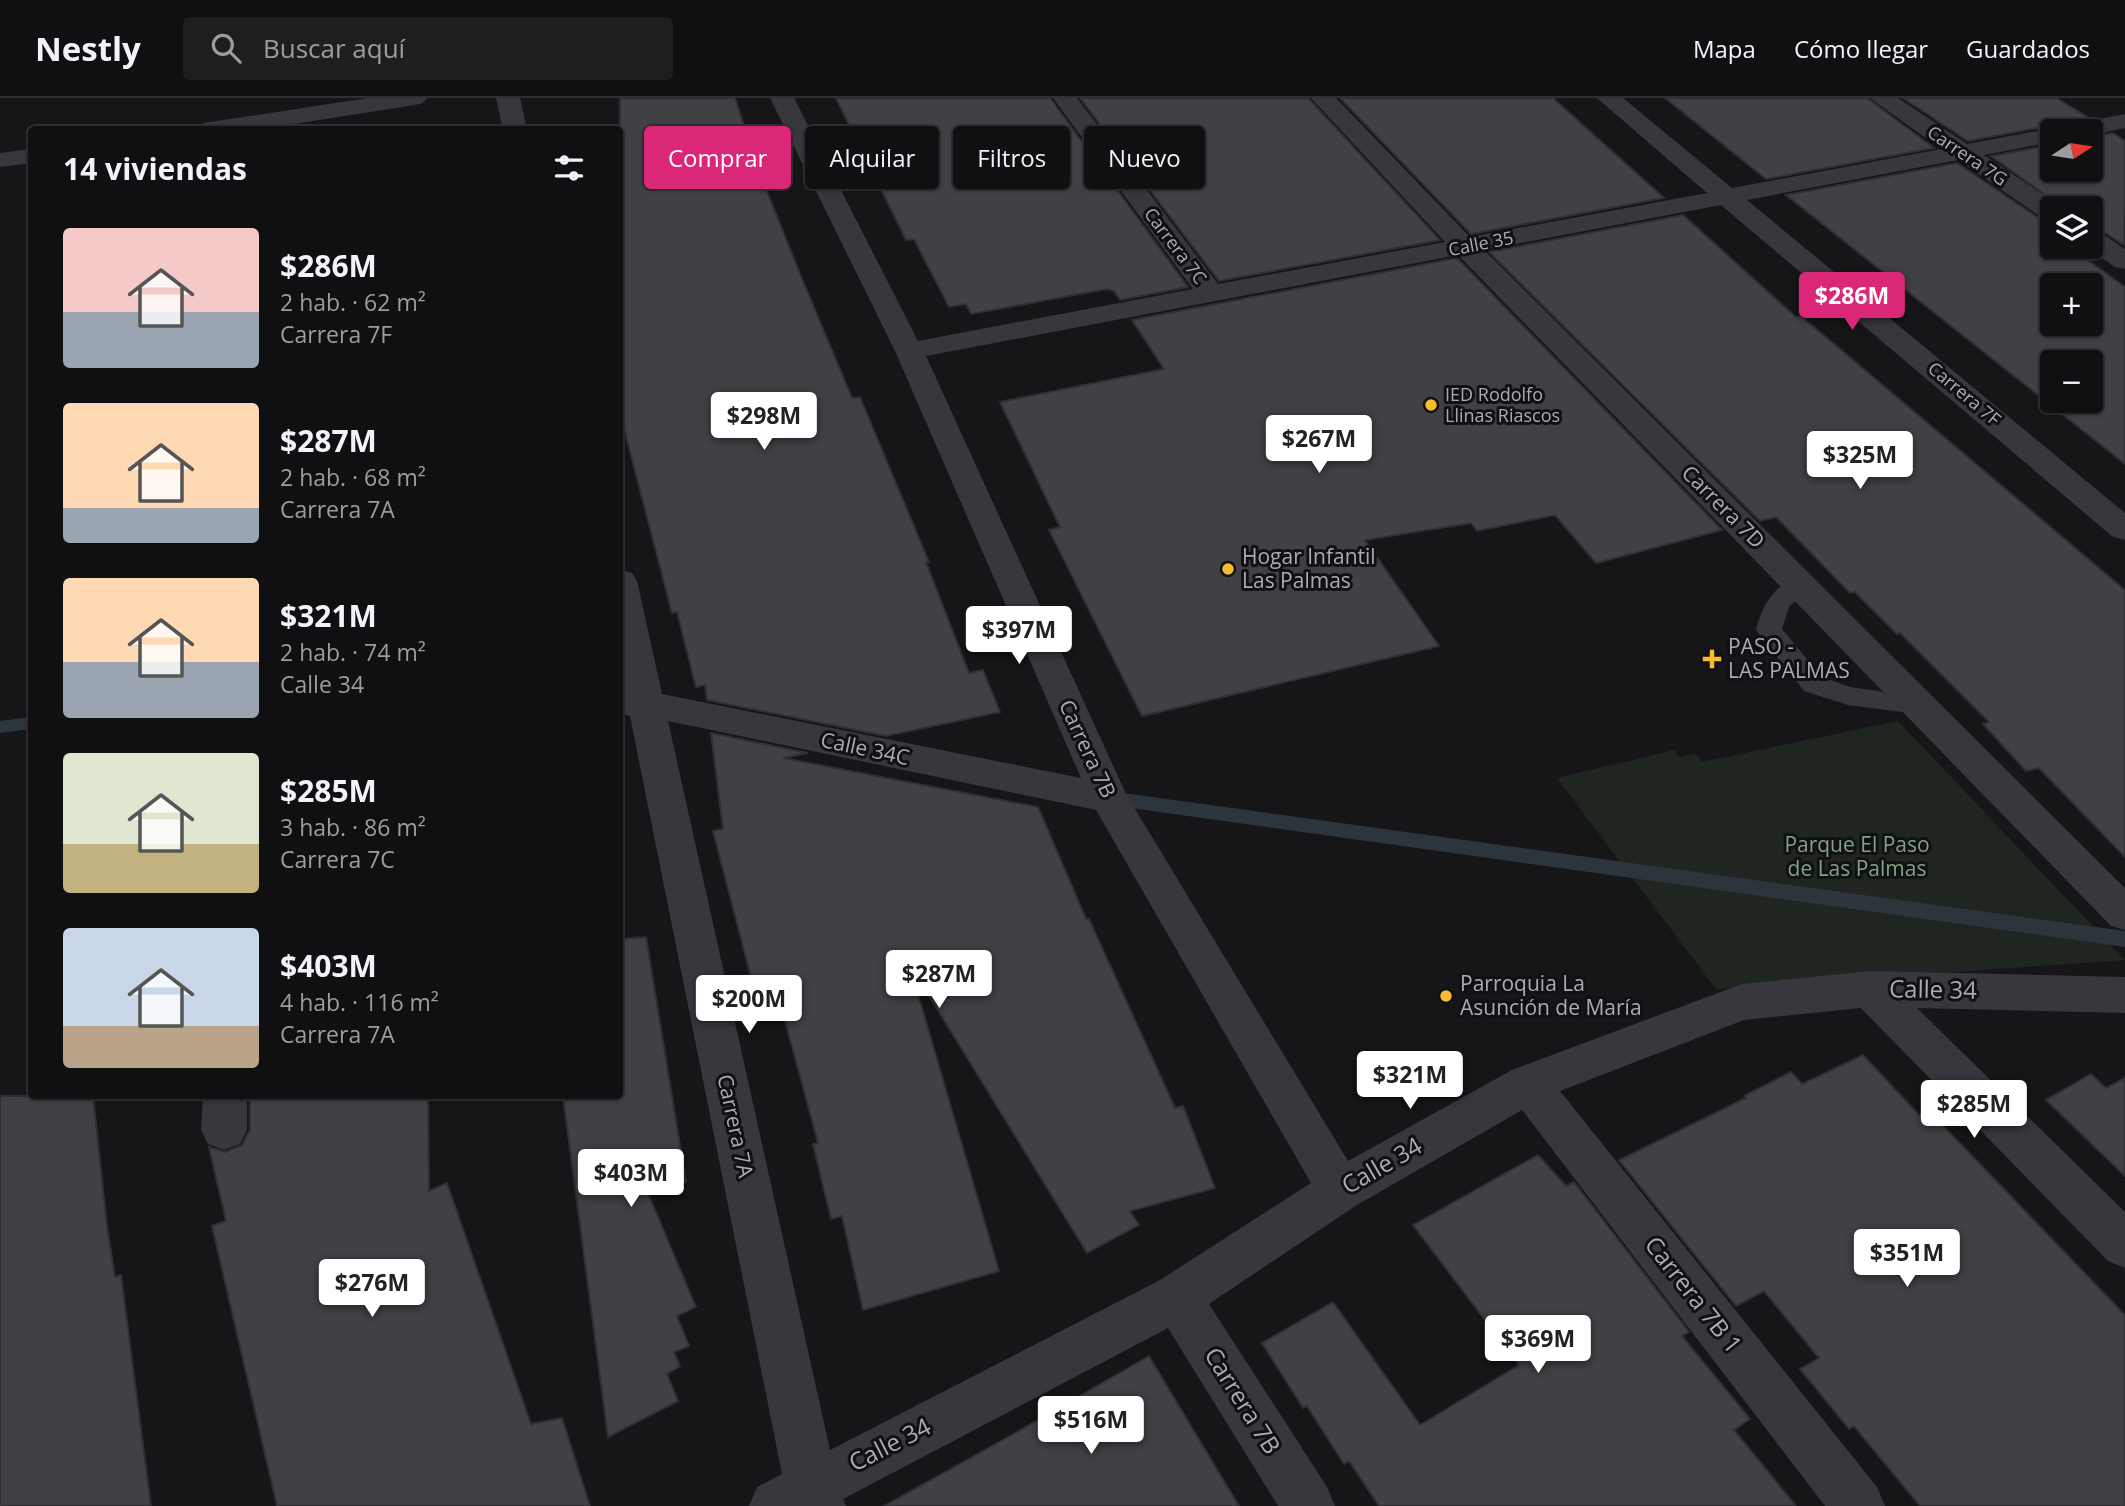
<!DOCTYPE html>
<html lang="es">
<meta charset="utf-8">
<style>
body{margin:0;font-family:"Open Sans",sans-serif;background:#1e1e20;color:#f1f3f6;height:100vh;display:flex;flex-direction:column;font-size:26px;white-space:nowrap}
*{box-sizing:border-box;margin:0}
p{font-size:23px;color:#9c9d9f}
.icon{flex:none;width:38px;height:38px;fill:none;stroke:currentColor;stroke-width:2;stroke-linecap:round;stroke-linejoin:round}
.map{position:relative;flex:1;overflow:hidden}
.drawer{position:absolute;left:28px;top:28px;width:595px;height:973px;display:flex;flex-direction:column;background:#101012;border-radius:7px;box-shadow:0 2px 5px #0004,0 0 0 2px #303032}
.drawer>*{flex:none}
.hud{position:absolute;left:644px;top:28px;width:665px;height:63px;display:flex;gap:14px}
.needle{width:46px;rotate:78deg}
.fabs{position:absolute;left:2040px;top:21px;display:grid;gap:14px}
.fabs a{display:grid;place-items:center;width:63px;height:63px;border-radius:7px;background:#101012;box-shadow:0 2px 5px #0004,0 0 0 2px #303032;font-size:35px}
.price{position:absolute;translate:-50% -60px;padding:0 16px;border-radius:7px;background:#fff;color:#222;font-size:23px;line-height:46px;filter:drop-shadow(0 2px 4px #0008)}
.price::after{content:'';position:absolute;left:50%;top:42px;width:21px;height:16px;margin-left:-10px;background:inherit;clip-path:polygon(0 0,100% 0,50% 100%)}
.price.active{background:#db2777;color:#fff}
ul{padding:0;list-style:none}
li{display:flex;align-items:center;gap:21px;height:175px;padding:0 35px}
li span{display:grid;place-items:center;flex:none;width:196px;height:140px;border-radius:7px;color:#555}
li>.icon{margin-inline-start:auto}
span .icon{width:84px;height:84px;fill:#fffc;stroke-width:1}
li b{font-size:30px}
h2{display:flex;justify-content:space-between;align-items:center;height:84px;padding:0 35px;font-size:30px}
.chip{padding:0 24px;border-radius:7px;background:#101012;box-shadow:0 2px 5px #0004,0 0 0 2px #303032;font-size:24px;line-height:63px}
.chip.active{background:#db2777;color:#fff}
header{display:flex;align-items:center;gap:42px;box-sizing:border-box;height:98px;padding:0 35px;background:#101012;border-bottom:2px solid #303032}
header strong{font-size:33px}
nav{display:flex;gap:38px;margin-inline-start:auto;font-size:24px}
.search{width:490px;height:63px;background:#1e1e20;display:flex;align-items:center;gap:18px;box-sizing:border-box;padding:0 24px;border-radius:7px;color:#9c9d9f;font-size:26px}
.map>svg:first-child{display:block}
.green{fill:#1e261f}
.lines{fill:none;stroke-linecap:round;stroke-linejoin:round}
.stream{fill:#2c343c;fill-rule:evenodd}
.building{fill:#404145;stroke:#303034;stroke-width:2;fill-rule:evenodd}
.service{fill:#37373d;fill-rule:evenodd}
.minor{fill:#37373d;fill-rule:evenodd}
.poi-dot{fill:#f6bd30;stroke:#111113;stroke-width:2.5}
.labels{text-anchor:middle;stroke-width:6;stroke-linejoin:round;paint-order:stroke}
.far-street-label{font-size:18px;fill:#a8acb8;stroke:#111113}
.far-poi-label{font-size:18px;fill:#a8acb8;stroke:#111113;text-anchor:start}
.street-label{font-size:21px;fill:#a8acb8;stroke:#111113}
.poi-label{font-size:21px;fill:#a8acb8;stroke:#111113;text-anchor:start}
.park-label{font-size:21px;fill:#7ea482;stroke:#111113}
.near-street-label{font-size:24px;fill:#a8acb8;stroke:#111113}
</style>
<header>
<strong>Nestly</strong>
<div class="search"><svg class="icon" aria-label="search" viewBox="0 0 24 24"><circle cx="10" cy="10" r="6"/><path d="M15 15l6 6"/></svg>Buscar aquí</div>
<nav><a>Mapa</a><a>Cómo llegar</a><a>Guardados</a></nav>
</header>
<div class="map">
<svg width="2125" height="1408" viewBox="0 0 2125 1408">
<rect width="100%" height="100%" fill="#161618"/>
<!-- green -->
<path class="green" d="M1898 623 2125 862 1716 891 1557 680 1674 652 1680 659 1696 656 1702 664Z"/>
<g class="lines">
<!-- stream -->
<path class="stream" d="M32 619V631L0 635V623Z
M1109 693 2125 833V849L1109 707 1100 700Z"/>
</g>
<!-- building -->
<path class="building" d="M620 0H735L759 74 803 183 852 300 860 299 929 464H926L969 575 983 572 1000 614 886 638 707 602 705 587 696 589 677 514 672 515 620 315Z
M836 0H1050L1188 189 1120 202 1114 193 1107 191 971 216 966 206 949 209 914 141 906 142Z
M1080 0H1308L1440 142 1219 183Z
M1340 0H1553L1664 100 1471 136Z
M1665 0H1867L1934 50 1766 81Z
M1903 0H2056L2089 20 2063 25 2061 29 2053 27 1968 43Z
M2113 35 2125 43 2124 147 2101 132 2091 130V110H2064L1991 58 2053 47V72H2091V39Z
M1957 65 2043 123 2053 125V149H2084L2089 154 2079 156 2125 189V366L1786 97ZM2053 187H2091V226H2053ZM2053 264H2091V303H2053Z
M1683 117 1796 219 1801 218 2125 492V759L2039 670 2026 673 1983 626 1989 624 1900 535 1897 536 1855 494 1850 495 1776 419 1760 423 1489 154Z
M1457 160 1722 432 1596 465 1555 417 1477 433 1471 425 1365 442 1439 548 1142 618 1049 432 1060 429 1000 304 1164 271 1132 222Z
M711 635 808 655 783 660 1038 709 1086 821H1089L1175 1010 1183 1008 1215 1090 1130 1113 1139 1127 1087 1155 920 883 915 886 999 1173 863 1212 842 1118 831 1121 813 1046 818 1045 780 904 759 910 713 733 723 731Z
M646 839 686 1084 647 1093 696 1209 677 1218 689 1248 674 1254 680 1268 667 1276 678 1303 608 1339 563 998H620V841Z
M1863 957 1919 1017 1928 1012 2125 1217V1408H1920L1854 1328 1849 1331 1800 1271 1819 1260 1764 1193 1736 1208 1619 1062 1746 1000 1744 998 1791 974 1802 986Z
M2091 976 2106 990 2125 980V1078L2046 1002Z
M0 998H93L107 1128 115 1179 121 1177 151 1408H0Z
M250 998H428L429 1093 447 1085 531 1326 562 1320 590 1408H277L212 1128 226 1123 209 1049 225 1054 242 1047 250 1032Z
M1538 1057 1566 1088 1574 1084 1689 1234 1682 1238 1750 1321 1734 1332 1796 1408H1379L1349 1363 1344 1366 1307 1308 1303 1310 1262 1245 1333 1204 1420 1327 1519 1267 1413 1127Z
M1149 1258 1239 1408H884L1017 1334Z"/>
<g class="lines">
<!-- service -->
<path class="service" d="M1799 479 1808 481 1811 487 1789 509 1782 531 1822 579 1850 589 1926 600 1930 607 1926 614 1917 616 1848 607 1804 593 1756 532C1762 508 1774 486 1799 479Z"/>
<!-- minor -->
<path class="minor" d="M368 0H427L423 5 415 7 255 32H192L204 25Z
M496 0H520L527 32H503Z
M770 0H794L918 243 1193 191 1053 0H1077L1218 186 1445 144 1311 0H1336L1470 139 1707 95 1597 0H1623L1732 90 1941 51 1870 0H1898L1967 46 2053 30 2062 32 2064 28 2125 16V30L2091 37V33H2053V44L1984 57 2062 109 2053 110V123L2044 121 1958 62 1747 102 2125 415V442L2113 439 1721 107 1484 152 2125 790V832L2111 828 1458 157 926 258 1126 696 1348 1063 1512 972 1742 886 1870 873 2125 879V915L1917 910 2125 1114V1170L2108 1163 1861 910 1744 922 1560 993 1877 1389 1885 1408H1825L1522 1012 1357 1107 1209 1206 1327 1389 1335 1408H1278L1168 1230 843 1401 846 1408H749L757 1389 782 1376 630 618 620 616V594L625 592 620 565V472L632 475 637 483 662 596 1081 680 895 253ZM668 623 1096 712 1311 1085 1160 1182 830 1352Z
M32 51V65L0 69V55Z
M2091 132 2100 134 2125 151V171L2115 169 2086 149H2091Z
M203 998H247V1032L240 1046 224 1052 208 1046 201 1032Z"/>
</g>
<!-- markers -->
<g class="poi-dot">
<circle cx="1431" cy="307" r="7"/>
<circle cx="1228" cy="471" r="7"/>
<path d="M1708.5 550.5h7v7h7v7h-7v7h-7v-7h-7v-7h7z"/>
<circle cx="1446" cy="898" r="7"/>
</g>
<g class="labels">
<!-- far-street labels -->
<g class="far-street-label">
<text transform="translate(1967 58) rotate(34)" y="6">Carrera 7G</text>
<text transform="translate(1481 146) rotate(-11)" y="6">Calle 35</text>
<text transform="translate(1175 148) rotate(53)" y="6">Carrera 7C</text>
<text transform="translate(1964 296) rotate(40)" y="6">Carrera 7F</text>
</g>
<!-- far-poi labels -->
<g class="far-poi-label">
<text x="1445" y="303">IED Rodolfo<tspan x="1445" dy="21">Llinas Riascos</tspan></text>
</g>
<!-- street labels -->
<g class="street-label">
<text transform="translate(1723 409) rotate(45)" y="7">Carrera 7D</text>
<text transform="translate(865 651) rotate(12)" y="7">Calle 34C</text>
<text transform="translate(1087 651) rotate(65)" y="7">Carrera 7B</text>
<text transform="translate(735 1028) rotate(78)" y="7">Carrera 7A</text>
</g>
<!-- poi labels -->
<g class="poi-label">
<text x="1242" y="466">Hogar Infantil<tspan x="1242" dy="24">Las Palmas</tspan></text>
<text x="1728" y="556">PASO -<tspan x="1728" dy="24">LAS PALMAS</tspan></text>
<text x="1460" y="893">Parroquia La<tspan x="1460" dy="24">Asunción de María</tspan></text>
</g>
<!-- park labels -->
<g class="park-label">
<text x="1857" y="754">Parque El Paso<tspan x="1857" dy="24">de Las Palmas</tspan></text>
</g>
<!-- near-street labels -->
<g class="near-street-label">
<text transform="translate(1933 892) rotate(1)" y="8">Calle 34</text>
<text transform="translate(1382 1068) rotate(-30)" y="8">Calle 34</text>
<text transform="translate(1693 1197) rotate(52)" y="8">Carrera 7B 1</text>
<text transform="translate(1242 1303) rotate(58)" y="8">Carrera 7B</text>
<text transform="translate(890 1347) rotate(-27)" y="8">Calle 34</text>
</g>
</g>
</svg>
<div class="fabs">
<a><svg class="needle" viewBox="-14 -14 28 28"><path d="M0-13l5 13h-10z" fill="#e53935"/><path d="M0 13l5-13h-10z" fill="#9c9d9f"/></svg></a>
<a><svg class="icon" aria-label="layers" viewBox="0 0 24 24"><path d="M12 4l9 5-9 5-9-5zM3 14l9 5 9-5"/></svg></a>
<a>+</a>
<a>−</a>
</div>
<b class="price active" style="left:1852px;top:234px">$286M</b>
<b class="price" style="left:764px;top:354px">$298M</b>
<b class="price" style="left:1319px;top:377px">$267M</b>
<b class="price" style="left:1860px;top:393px">$325M</b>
<b class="price" style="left:1019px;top:568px">$397M</b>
<b class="price" style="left:939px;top:912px">$287M</b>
<b class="price" style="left:749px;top:937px">$200M</b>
<b class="price" style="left:1410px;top:1013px">$321M</b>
<b class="price" style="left:1974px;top:1042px">$285M</b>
<b class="price" style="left:631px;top:1111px">$403M</b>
<b class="price" style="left:1907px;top:1191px">$351M</b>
<b class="price" style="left:372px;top:1221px">$276M</b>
<b class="price" style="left:1538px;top:1277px">$369M</b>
<b class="price" style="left:1091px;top:1358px">$516M</b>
<div class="hud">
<a class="chip active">Comprar</a>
<a class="chip">Alquilar</a>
<a class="chip">Filtros</a>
<a class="chip">Nuevo</a>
</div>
<section class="drawer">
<h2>14 viviendas<svg class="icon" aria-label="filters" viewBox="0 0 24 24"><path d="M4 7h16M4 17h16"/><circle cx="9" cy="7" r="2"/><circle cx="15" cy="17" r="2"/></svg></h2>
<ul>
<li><span style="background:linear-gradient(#f6c9c9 60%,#9aa5b1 0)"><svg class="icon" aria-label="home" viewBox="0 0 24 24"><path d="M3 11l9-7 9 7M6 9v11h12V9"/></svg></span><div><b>$286M</b><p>2 hab. · 62 m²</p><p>Carrera 7F</p></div></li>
<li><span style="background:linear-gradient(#ffd9b3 75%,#9aa5b1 0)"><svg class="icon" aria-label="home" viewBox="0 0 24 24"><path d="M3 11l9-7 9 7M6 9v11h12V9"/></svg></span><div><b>$287M</b><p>2 hab. · 68 m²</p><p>Carrera 7A</p></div></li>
<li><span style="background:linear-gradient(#ffd9b3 60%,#9aa5b1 0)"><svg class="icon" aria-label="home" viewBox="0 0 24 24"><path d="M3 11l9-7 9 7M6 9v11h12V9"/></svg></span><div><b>$321M</b><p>2 hab. · 74 m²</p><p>Calle 34</p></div></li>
<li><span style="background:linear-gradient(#dfe7d0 65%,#c2b280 0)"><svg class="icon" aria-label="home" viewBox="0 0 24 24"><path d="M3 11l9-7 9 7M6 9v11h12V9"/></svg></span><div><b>$285M</b><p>3 hab. · 86 m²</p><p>Carrera 7C</p></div></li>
<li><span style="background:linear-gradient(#c9d6e8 70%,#b9a48a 0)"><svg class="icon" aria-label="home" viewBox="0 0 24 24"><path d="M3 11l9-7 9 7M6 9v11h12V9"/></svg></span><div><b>$403M</b><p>4 hab. · 116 m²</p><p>Carrera 7A</p></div></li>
</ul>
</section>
</div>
